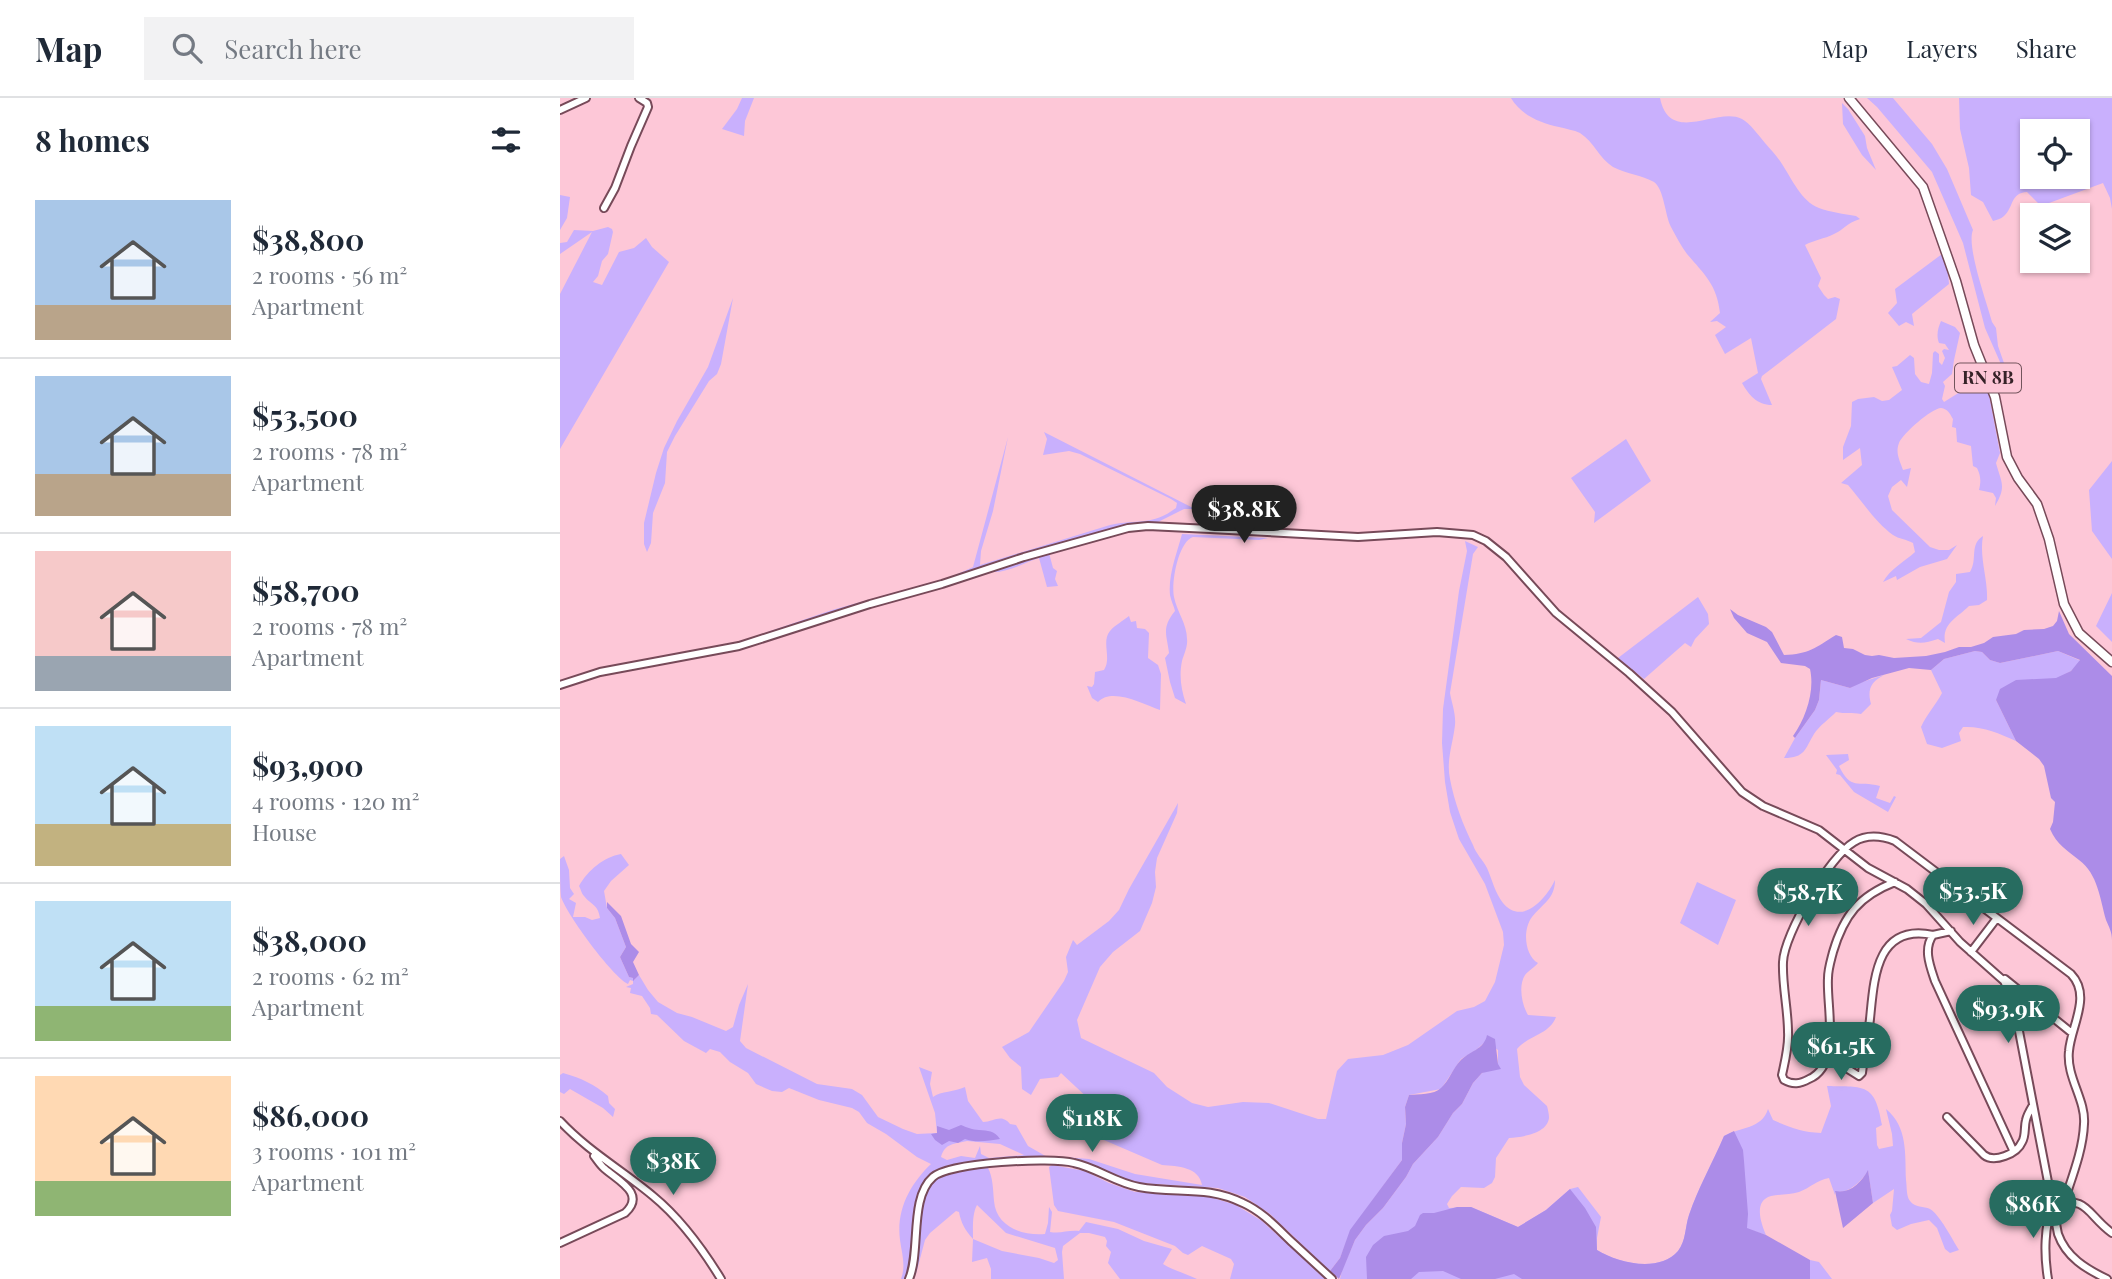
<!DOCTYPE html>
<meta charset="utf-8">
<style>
body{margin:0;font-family:"Playfair Display",serif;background:#f2f2f3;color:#1f2937;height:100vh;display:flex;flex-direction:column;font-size:26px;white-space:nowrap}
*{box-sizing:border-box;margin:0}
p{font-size:23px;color:#747a83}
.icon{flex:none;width:38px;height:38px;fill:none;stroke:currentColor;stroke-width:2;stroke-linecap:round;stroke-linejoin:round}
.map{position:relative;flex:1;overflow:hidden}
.drawer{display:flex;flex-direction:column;background:#fff;width:560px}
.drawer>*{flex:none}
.controls{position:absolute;left:1460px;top:21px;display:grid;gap:14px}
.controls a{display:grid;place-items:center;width:70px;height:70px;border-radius:0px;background:#fff;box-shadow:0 2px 5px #0004;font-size:35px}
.price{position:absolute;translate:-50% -60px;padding:0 16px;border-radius:24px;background:#276c60;color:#fff;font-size:23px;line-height:46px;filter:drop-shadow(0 2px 4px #0008)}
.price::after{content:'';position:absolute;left:50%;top:42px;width:21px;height:16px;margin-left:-10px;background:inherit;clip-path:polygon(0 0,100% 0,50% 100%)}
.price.active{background:#222;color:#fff}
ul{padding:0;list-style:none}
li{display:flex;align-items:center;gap:21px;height:175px;padding:0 35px}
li+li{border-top:2px solid #e0e1e3}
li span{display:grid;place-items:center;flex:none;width:196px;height:140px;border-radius:0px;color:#555}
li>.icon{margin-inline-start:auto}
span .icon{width:84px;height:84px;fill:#fffc;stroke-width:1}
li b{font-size:30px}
h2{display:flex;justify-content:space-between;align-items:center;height:84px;padding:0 35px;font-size:30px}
header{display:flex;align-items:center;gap:42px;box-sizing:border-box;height:98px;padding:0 35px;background:#fff;border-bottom:2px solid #e0e1e3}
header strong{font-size:33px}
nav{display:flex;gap:38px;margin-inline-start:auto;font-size:24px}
.search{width:490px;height:63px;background:#f2f2f3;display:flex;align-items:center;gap:18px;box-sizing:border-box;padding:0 24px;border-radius:0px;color:#747a83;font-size:26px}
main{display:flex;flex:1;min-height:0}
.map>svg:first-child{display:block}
.green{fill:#c9b0fd;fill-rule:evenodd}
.forest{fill:#ac8ce8}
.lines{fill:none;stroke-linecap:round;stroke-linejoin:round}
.minor-casing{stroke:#774a59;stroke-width:10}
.major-casing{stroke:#774a59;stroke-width:11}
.minor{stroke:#fff;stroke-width:6}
.major{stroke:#fff;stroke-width:8}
.labels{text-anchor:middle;stroke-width:6;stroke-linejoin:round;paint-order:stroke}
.shield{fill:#fdc7d7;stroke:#72545c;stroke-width:2}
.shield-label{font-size:18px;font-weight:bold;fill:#362228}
</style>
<header>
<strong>Map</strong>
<div class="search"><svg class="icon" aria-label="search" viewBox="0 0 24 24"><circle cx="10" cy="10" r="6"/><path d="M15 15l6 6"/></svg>Search here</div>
<nav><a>Map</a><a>Layers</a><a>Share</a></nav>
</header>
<main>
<section class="drawer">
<h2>8 homes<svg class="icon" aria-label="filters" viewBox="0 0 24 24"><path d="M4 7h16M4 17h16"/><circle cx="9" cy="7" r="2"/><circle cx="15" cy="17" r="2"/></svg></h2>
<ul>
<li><span style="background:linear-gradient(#a9c7e8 75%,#b9a48a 0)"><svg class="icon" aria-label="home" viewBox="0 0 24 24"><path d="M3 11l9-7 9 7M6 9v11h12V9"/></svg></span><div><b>$38,800</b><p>2 rooms · 56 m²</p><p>Apartment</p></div></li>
<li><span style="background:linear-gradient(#a9c7e8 70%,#b9a48a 0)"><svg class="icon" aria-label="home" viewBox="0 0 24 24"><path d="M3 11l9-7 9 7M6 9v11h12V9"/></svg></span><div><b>$53,500</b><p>2 rooms · 78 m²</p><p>Apartment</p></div></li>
<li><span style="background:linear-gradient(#f6c9c9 75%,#9aa5b1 0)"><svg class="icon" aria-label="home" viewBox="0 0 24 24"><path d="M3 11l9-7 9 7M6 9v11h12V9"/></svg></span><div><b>$58,700</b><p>2 rooms · 78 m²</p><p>Apartment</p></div></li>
<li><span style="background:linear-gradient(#bfe0f5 70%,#c2b280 0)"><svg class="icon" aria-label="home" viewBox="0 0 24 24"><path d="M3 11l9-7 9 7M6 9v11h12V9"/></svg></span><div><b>$93,900</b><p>4 rooms · 120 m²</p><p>House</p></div></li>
<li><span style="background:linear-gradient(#bfe0f5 75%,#8fb573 0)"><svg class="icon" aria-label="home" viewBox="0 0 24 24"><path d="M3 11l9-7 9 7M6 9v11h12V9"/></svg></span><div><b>$38,000</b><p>2 rooms · 62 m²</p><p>Apartment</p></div></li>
<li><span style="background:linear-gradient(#ffd9b3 75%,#8fb573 0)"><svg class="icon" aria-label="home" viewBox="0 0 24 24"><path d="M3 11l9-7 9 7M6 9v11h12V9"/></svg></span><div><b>$86,000</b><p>3 rooms · 101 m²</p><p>Apartment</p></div></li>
</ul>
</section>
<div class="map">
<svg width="1552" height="1181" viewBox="0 0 1552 1181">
<rect width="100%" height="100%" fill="#fdc7d7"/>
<!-- green -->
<path class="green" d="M182 0H194L185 23 184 38 162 31 177 11Z
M951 0H1100C1110 48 1157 8 1182 21 1190 25 1199 38 1205 45 1211 52 1217 58 1222 66 1232 81 1241 103 1259 110 1270 114 1284 116 1296 118L1300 121C1286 125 1284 132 1274 136 1264 141 1254 142 1245 147L1261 180 1258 188 1264 197 1268 201 1275 199 1280 201 1276 221 1202 278 1201 281 1212 307C1197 307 1189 297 1182 285L1198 275 1191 240 1165 256 1155 237 1166 229 1157 223 1150 224 1160 215C1157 187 1145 177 1127 156 1121 148 1116 138 1111 129 1105 117 1104 91 1094 84 1082 77 1066 76 1053 69 1039 60 1034 44 1020 35 1014 32 1006 31 999 29 980 25 961 17 951 0Z
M1307 0H1333L1372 46 1387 71 1413 132C1406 148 1427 205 1432 224L1436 230 1438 248 1444 265V286L1440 264 1425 230 1403 145 1372 74 1317 9Z
M1399 0H1552V111L1550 100 1543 85 1481 108 1467 94C1450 95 1454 109 1444 118 1441 121 1436 122 1433 123L1423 104 1411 97 1409 70 1400 31ZM1517 33V79H1472V33Z
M1282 5 1288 11 1305 38 1307 50 1316 72 1302 57 1283 26Z
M0 97 10 99 7 120 0 132Z
M48 129 52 131 53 134 48 156 42 163 38 178 33 184 42 187 59 154 74 150 86 140 92 149 109 164 0 351V196L32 134 0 156V145L7 144 14 132 33 133Z
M1382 156 1388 175 1389 186 1352 216 1354 228 1346 224 1339 228 1328 215 1337 205 1335 191Z
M173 200 161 266 157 276 149 283 115 338 107 354 105 385 93 415 91 445 87 454 84 446V425L96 375 104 350 117 323 148 269Z
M1381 223 1395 229 1400 235 1394 262 1392 276 1383 284 1385 288 1382 301 1384 304 1424 279 1428 291 1440 355 1436 365C1441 384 1447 388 1435 408L1436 400 1433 395 1419 392C1421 384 1421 378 1417 370L1413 368 1411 348 1397 344 1396 330 1392 329 1393 321C1390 316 1388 311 1381 310 1372 310 1342 336 1339 345 1335 355 1340 363 1343 372L1351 370 1347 389 1341 382 1332 389 1328 398 1332 412 1370 449 1379 452H1389L1397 447 1387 461 1360 469 1337 482 1336 478 1323 484C1330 471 1344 464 1355 454L1353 445C1346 441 1339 441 1333 437 1315 424 1302 403 1288 387L1281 385 1302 367 1300 350 1283 362V349L1291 328 1292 304 1298 301 1314 299 1322 303 1329 302 1342 292 1332 269 1337 268 1350 257 1354 260 1355 276 1361 284 1369 286 1372 275 1373 255 1375 253 1379 256V264L1382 267 1385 260 1382 253 1384 251 1389 252 1385 246 1379 245C1376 237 1378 230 1381 223Z
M484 334 635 411H624L594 426 558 429 464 456 381 483 202 536 272 512 391 479 413 469 448 339 433 413 421 453 420 467 550 427C577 421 592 428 616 410L617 405 611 401 520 356 509 353 483 357 487 341Z
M1066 341 1091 383 1034 425 1035 414 1011 380Z
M1552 363V461L1532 433 1529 392Z
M622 436 708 440 699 442 633 439C618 444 611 485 614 499 617 514 627 526 627 541 628 548 624 556 622 563 619 578 621 591 626 606L615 600 610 584 605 560 609 555C607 537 601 530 615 513 614 508 611 503 610 497 608 477 617 455 622 436Z
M1423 438C1419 459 1428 481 1427 502L1419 507 1409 508C1397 520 1382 525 1385 545L1378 541C1365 545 1359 547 1346 541L1361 540 1381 524 1389 494 1396 484V476L1410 474C1418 461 1409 447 1423 438Z
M905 443 918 449 913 456 890 595C892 606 896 616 895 627 893 646 886 662 890 681 894 703 903 727 913 747 916 756 923 762 927 770 932 781 935 795 943 805 962 828 986 801 995 782 995 801 982 806 972 819 962 832 965 858 978 865 975 869 968 873 965 877 958 888 962 907 968 917L996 919C989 937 969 937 957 951L960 979 964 987 987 1008C988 1012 989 1016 989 1020 987 1036 962 1039 949 1040L936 1060 935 1079 932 1085 924 1090 901 1089 892 1098 887 1106 889 1110 911 1109 958 1129 986 1112 1010 1091 1018 1089 1041 1119 1037 1140V1152C1058 1165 1099 1175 1118 1153 1126 1143 1125 1129 1129 1117 1138 1090 1153 1064 1164 1038 1180 1029 1202 1031 1208 1011L1213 1022C1231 1030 1242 1034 1261 1035L1271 1008 1267 988C1305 989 1315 985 1322 1027L1316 1030 1317 1047 1319 1051 1333 1048 1332 1036 1326 1011C1348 1029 1345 1056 1346 1082 1347 1088 1346 1098 1350 1103 1355 1110 1364 1108 1370 1111 1380 1117 1392 1141 1399 1152L1390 1155 1385 1151 1377 1130 1369 1122 1351 1126 1337 1132 1332 1128 1330 1117 1332 1113 1334 1091 1313 1105 1308 1073C1300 1085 1289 1095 1275 1094V1097L1269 1080C1257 1082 1250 1090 1239 1094 1230 1097 1220 1096 1211 1098 1193 1103 1201 1125 1206 1137L1187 1131 1180 1181H780L782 1172 795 1142 806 1127 823 1110 846 1079 853 1066 878 1039 893 1015 902 1006 913 985 922 975 938 966V952L926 943 916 952 901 961 881 991 849 997 845 1009 846 1026 842 1045V1062L791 1132 780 1160 770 1173 710 1116 685 1099 658 1090 578 1085 553 1077 530 1066 504 1059 529 1061 575 1076 642 1087C639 1069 618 1068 602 1067L523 1033 507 1036 514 1008C520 1020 538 1028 551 1025L554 1013 531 1003 501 975 498 979 480 981 471 997 462 991 461 969 450 960 442 949 469 934 504 883 508 874 506 859 513 842 517 847 549 823 559 812 569 791 618 705 617 715 597 760 595 774 596 789 592 805 580 833 553 854 540 869 517 922 521 940 594 975 607 989 632 1005 648 1009 683 1004 709 1005 758 1021H766L777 973 788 961 823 957 848 947 897 913 914 909 925 903 935 884 944 847 943 834 925 786 899 741 890 714 885 684 882 645 883 611 899 493 907 453Z
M489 455 493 470 497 473 495 481 498 488 487 489 479 460C463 465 448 475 431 474Z
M1552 495V544L1536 528Z
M1138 499 1148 516 1149 526 1135 541 1131 549 1125 545 1084 581 1058 560Z
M569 518 571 524 576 523 577 530 585 531 589 535 588 560 598 567 601 576 600 612C583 606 552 589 538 604L532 600 527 588 532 589 534 586 535 574 544 572C552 560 541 544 550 533 555 527 563 523 569 518Z
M1415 553 1422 554 1430 562 1440 565 1498 553 1521 563 1511 573 1496 581 1480 582 1436 602 1456 643C1438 635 1423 628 1403 629L1399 635 1401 643 1382 650 1367 646 1361 629C1367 616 1375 608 1382 595L1371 572 1384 561Z
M1324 577C1311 584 1307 591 1311 606L1301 616C1292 614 1285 616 1276 614 1269 621 1259 628 1254 636 1245 651 1245 660 1224 660L1235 640 1255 612 1259 602 1261 582 1290 590 1299 585Z
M1288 656 1289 662 1279 668C1291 693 1297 682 1320 688L1316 700 1330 705 1334 698 1336 699 1328 714 1294 694 1280 677 1276 676 1277 672 1266 657Z
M61 756 69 767 51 783 44 793 47 810 55 820 66 849 60 859 69 879 74 880V882L79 877 88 892 98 904 117 915 132 919 166 933 173 929 179 907 188 886 180 943 186 950 257 986 292 991 302 997 318 1019 343 1031 357 1036 377 1035 375 1015 359 969 372 974 370 986 373 999C381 993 395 994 405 989L408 1003 423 1024C434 1024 441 1015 450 1026L456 1027 468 1048 489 1060C461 1061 391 1059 371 1076 359 1086 357 1102 355 1116 352 1137 354 1161 345 1181H341C346 1168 342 1156 340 1142 336 1112 350 1086 371 1066L357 1059 326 1036 307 1025 299 1014 292 1010 259 1002 229 990 222 994 212 993 196 986 188 975 170 964 160 954 150 951 146 955 124 943 97 917 91 916 90 910 82 898 70 895 71 890 66 889 73 886V883L70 882 68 886C52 878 7 817 1 799 0 788 0 773 0 761L4 758 9 772 10 790 14 796 9 801 16 805 13 819H25L32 822 40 820C38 806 31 807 24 798 21 795 21 791 19 788 28 772 44 759 61 756ZM407 1043 440 1046 464 1057 429 1060 421 1056 420 1048 415 1060 401 1058 387 1062 381 1059C385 1045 394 1046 407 1043Z
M1137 784 1176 802 1158 847 1120 825Z
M3 975C21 980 34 986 48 998L49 1005 55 1011 53 1019 43 1010 10 991 4 996 0 994V977Z
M492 1067 525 1073 549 1085 575 1094 647 1098 676 1107 702 1123 765 1181H670L674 1166 671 1161 642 1148 628 1157 623 1155 615 1148 554 1124 498 1113 494 1107 489 1069Z
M428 1070C433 1079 433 1092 434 1103 436 1129 463 1138 485 1136L488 1125 489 1109 492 1114 490 1134C501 1136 507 1132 519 1133L526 1124 558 1131 584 1143 612 1151 603 1166C614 1173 625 1175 637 1181H560L548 1165 551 1154 546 1148 547 1143 545 1139 529 1135H520L503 1148 502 1154 504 1181H431V1171L427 1160 412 1164 413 1141C405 1132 401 1125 399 1114L396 1113 370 1135 365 1142 356 1176C358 1154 357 1096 375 1081 388 1071 412 1071 428 1070ZM417 1107 446 1135 495 1150 498 1162 494 1165 479 1160 442 1153 413 1141C413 1130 412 1116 417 1107Z
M1250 1162 1259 1164 1272 1181H1250Z"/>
<!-- forest -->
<path class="forest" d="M1170 511 1178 517 1206 529 1212 534 1224 557C1249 556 1255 550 1276 537L1282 539 1284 550 1293 551 1305 557 1312 558 1319 557 1334 560 1366 558 1385 554 1399 549H1411L1424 545 1433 539 1456 536 1464 532 1484 531 1493 528 1497 523 1499 513 1509 536 1552 578V842C1552 834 1549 829 1546 822 1540 801 1538 776 1519 762 1507 752 1497 747 1490 731L1493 724 1495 704 1491 700 1484 668 1479 661 1456 643 1436 602 1440 591 1456 582 1496 580 1511 573 1520 562 1498 553 1440 565 1430 562 1422 554 1415 553 1384 561 1371 572 1349 570 1312 580 1290 590 1261 582 1259 602 1255 612 1235 640 1233 638C1246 620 1255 593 1250 571L1245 568 1221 565 1207 544 1187 535 1174 520Z
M47 804 61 818 71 846 79 854 73 864 79 877 73 883V880L69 879 60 859 66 849 55 820 47 810Z
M927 937 935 941 938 966 941 971 922 975 913 985 902 1006 893 1015 878 1039 853 1066 846 1079 823 1110 806 1127 795 1142 779 1181 770 1173 780 1160 790 1132 842 1062V1045L846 1026 845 1009 849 997C858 996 874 997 881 990 889 983 893 970 900 963 909 953 924 952 927 937Z
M401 1027C406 1029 413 1032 419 1032 428 1033 434 1032 440 1041 429 1043 415 1045 405 1041L398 1045 389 1043 382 1047 375 1042 371 1036 377 1035V1028L389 1032Z
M1174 1033 1183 1052 1184 1063 1188 1116 1187 1130 1206 1137 1250 1162V1181H962L954 1176 935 1181H901L883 1173 859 1174 851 1181H807L806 1159 813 1147 824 1138 848 1133 855 1128 860 1117 863 1115H874L897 1109H911L958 1129 986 1112 1010 1091 1025 1110 1036 1129 1037 1152C1058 1165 1099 1175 1118 1153 1126 1143 1125 1129 1129 1117 1138 1090 1153 1064 1164 1038Z
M1308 1072 1313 1105 1283 1130 1275 1093C1290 1096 1301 1085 1308 1072Z"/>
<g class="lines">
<!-- minor casing -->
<g class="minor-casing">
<path id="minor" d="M0 12 26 0
M44 110 55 90 71 48 88 9 87 5 79 0
M0 587 40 574 179 548 310 506 382 486 464 459 568 430 588 428 650 431 798 439 877 434 913 437 926 443 946 459 996 515 1069 575 1112 614 1182 694 1203 708 1259 732 1308 770 1347 791 1366 806 1400 844 1444 883 1450 896 1458 928 1498 1136C1506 1159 1526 1171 1547 1181
M1335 784C1299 798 1284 817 1273 854 1271 862 1268 871 1268 880 1266 908 1282 967 1249 981 1240 986 1233 987 1224 982L1222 977C1225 963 1229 948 1228 934 1228 911 1222 887 1223 864 1224 836 1270 758 1294 744 1307 736 1322 738 1335 743L1511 876C1532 898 1511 928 1509 953 1506 979 1526 1002 1524 1026 1523 1052 1512 1079 1504 1104
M1391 833 1373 837C1363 851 1370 868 1375 883L1453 1052
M1411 854 1437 820
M1445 881 1512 935
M1269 947 1283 968 1299 978 1302 975C1304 957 1308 939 1310 921 1314 881 1316 825 1373 837
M1387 1019 1424 1057C1434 1065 1457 1056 1462 1044 1466 1038 1464 1029 1466 1022 1467 1017 1470 1012 1473 1007
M0 1023C28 1053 62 1072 93 1098 121 1121 142 1150 161 1181
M0 1145 65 1115C86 1096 59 1083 45 1071 41 1068 38 1063 34 1058
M349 1181C361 1153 349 1100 373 1079 390 1064 491 1059 514 1065 537 1070 556 1085 579 1089 616 1096 647 1087 683 1105 703 1114 717 1130 733 1145 746 1157 759 1169 772 1181
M1488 1181C1484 1157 1484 1128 1493 1106 1529 1098 1526 1116 1552 1135"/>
</g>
<!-- major casing -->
<g class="major-casing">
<path id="major" d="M1289 0 1363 89 1396 183 1414 247 1435 299 1447 359 1458 380 1477 406 1489 441 1504 506 1519 535 1552 564"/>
</g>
<!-- minor -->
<use href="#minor" class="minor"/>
<!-- major -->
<use href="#major" class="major"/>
</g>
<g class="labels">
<!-- shield labels -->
<rect class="shield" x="1395" y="265.5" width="66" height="29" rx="5"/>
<g class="shield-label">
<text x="1428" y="286">RN 8B</text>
</g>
</g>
</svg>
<div class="controls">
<a><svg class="icon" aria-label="locate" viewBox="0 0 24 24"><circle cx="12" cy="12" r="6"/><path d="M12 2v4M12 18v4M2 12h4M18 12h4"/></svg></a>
<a><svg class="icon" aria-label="layers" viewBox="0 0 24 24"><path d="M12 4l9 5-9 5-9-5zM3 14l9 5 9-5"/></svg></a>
</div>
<b class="price active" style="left:684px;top:447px">$38.8K</b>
<b class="price" style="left:1413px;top:829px">$53.5K</b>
<b class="price" style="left:1248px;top:830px">$58.7K</b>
<b class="price" style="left:1448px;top:947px">$93.9K</b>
<b class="price" style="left:1281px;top:984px">$61.5K</b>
<b class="price" style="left:532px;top:1056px">$118K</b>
<b class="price" style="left:113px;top:1099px">$38K</b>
<b class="price" style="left:1473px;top:1142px">$86K</b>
</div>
</main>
